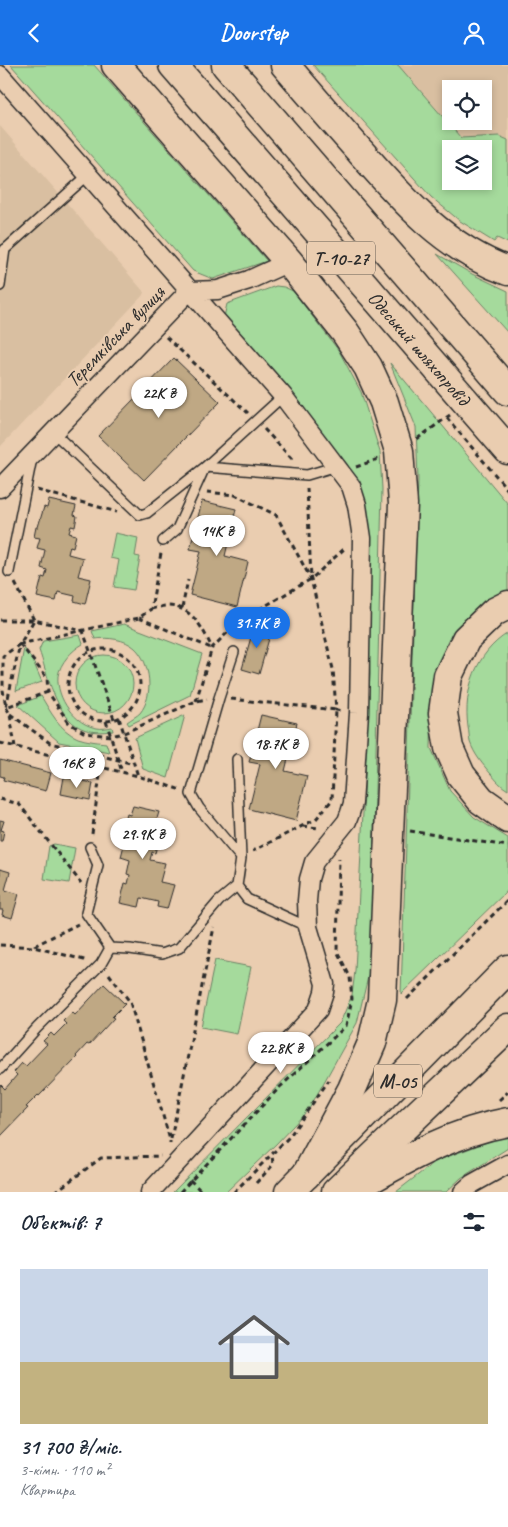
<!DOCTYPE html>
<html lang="uk">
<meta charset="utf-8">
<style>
body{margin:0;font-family:Caveat,sans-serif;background:#f2f2f3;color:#1f2937;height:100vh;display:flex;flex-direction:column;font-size:19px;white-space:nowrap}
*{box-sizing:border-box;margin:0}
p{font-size:16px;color:#747a83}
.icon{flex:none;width:28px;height:28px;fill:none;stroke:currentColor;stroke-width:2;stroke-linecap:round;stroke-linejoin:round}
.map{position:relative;height:1127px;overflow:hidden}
.side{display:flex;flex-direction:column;background:#fff;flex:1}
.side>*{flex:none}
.controls{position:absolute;left:442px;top:15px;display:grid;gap:10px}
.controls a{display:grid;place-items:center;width:50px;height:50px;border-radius:0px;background:#fff;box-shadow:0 2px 8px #0003;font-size:25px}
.price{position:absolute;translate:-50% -42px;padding:0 11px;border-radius:18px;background:#fff;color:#222;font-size:16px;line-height:32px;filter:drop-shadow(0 1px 2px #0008)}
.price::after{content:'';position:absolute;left:50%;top:30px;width:15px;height:11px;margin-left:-8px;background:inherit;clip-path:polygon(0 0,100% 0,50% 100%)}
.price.selected{background:#1a73e8;color:#fff}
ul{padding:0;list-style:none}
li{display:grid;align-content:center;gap:10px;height:265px;padding:0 20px}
li span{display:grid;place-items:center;height:155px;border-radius:0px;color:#555}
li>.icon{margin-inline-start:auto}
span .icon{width:90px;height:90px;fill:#fffc;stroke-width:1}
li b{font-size:21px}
h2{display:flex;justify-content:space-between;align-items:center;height:60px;padding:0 20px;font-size:21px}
header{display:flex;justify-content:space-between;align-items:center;height:65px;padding:0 20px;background:#1a73e8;color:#fff;font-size:22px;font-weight:700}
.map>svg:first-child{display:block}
.built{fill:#d9bfa1;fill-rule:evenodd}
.green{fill:#a5da9c;stroke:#688264;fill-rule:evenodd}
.building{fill:#bfa884;stroke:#2b2b2b}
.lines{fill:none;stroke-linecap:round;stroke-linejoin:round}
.service-casing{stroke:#2b2b2b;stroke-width:12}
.minor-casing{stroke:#2b2b2b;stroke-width:21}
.trunk-casing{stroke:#2b2b2b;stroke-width:31}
.path{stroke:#2b2b2b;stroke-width:3;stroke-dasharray:5 4;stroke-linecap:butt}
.service{stroke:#eacdb0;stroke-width:9}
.minor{stroke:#eacdb0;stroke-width:18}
.trunk{stroke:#eacdb0;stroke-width:28}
.labels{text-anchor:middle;stroke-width:4;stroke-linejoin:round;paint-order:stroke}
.shield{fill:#eacdb0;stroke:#645c53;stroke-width:1}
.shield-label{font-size:19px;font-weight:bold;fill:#2b2b2b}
.street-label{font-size:20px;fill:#2b2b2b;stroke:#eacdb0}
</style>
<header><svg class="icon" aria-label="back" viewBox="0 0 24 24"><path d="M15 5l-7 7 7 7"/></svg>Doorstep<svg class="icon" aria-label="person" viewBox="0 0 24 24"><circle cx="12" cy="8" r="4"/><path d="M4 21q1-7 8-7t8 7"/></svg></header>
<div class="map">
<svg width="508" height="1127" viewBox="0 0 508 1127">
<rect width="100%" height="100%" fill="#eacdb0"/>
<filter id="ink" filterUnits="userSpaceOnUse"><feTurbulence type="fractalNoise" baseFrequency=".02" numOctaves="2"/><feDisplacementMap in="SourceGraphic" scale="10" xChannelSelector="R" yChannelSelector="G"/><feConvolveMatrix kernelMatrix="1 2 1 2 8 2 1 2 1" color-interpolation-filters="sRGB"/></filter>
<g filter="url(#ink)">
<!-- built -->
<path class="built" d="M398 0H508V75L499 71 462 73ZM451 24H484V56H451Z
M0 61 145 228 0 382Z"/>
<!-- green -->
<path class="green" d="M11 0H94L267 196 213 214 193 206Z
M313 0H398L461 73 499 71 508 75V178L497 173 494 177 460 156 431 132ZM451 84H484V116H451Z
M437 189 472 209 508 226V268Z
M276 221 284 222 293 226 339 286 361 327 380 387 382 424 371 899 357 958 309 1044 276 1079 226 1127H173L340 958 352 930 355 906 370 609 364 440 347 399 224 252 227 239Z
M390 298 508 439V528L475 551 446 580 432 629 431 683 450 726 474 752 508 773V825L401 929 418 415 416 362Z
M115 468 138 473 135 491 140 492 134 525 114 522 119 495 110 493Z
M124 559 202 589 190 630 129 660 127 657C131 654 137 651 140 648 154 631 151 598 135 583 125 574 108 572 95 574L92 566Z
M508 568V725C501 721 496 715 491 709 483 700 474 689 470 677 469 672 469 666 468 662 463 625 476 588 508 568Z
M80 570 83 579C72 585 60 598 58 611 56 633 75 660 97 663 101 664 107 663 112 662L113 666C102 667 92 668 81 663 56 652 47 608 39 585L43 576Z
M24 583 33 596 42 617 16 626Z
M75 619a29 29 0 1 1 58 0a29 29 0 1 1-58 0Z
M41 631C50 646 60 666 78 673 87 676 97 677 106 678L109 687 59 677 18 640Z
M185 650 168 713 143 704 135 673Z
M54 779 75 783 69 818 44 814 49 781Z
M215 895 251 902 237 969 201 962Z
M503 1071H508V1083L461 1113 446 1127H396L436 1096Z"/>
<!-- building -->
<path class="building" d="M174 293 220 337 144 415 98 371Z
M49 435 76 441 74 450 77 451 75 462 71 461 69 468 76 470 73 482 70 481 68 489 83 493 78 511 91 514 85 539 74 536 75 531 58 527 56 536 37 532 42 512 45 513 47 505 41 503 45 485 37 483 40 473 34 472 36 462H38L44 442 47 443Z
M202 436 236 444 225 491 248 497 237 542 190 530 201 486 190 484Z
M255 558 272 563 259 609 242 604Z
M261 650 297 658 285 706 307 711 296 756 249 744 260 699 249 697Z
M0 695 51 708 46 726 3 715 4 712 0 711Z
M64 712 93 718 90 735 61 729Z
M133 741 159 747 156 757H160L157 768 153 767 151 775 158 777 155 788 152 787 150 795 165 798 160 817 174 820 167 844 157 842 158 837 141 833 139 842 120 838 125 818 128 819 130 810 127 809 130 795 121 792 124 780 119 778 127 749 130 750Z
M0 755 4 756 1 765 4 766 2 776H0Z
M0 804 10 807 5 825 19 829 12 853 2 850 3 845H0Z
M104 919 125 939 112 952 114 953 89 980 87 979 76 991 77 992 39 1031 38 1030 26 1042 28 1043 0 1072V1022L1 1020 5 1024 17 1010 14 1007 22 998 26 1001 47 979 43 976 51 968 54 971 66 959 63 956 72 947 75 950Z"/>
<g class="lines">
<!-- service casing -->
<g class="service-casing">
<path id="service" d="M0 189 87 111
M0 221 5 184
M53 367 140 450 147 448 205 402 283 331
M163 476 177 464 205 402 307 410 337 401
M9 507 32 393
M234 587 219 633 191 729 199 743 241 793
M237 694 241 793 237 821 247 834 308 862
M110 883 130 884 162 889 179 883 219 836 237 821
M0 1004 37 963 101 899 110 883 86 848 98 800 90 782"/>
</g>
<!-- minor casing -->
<g class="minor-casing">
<path id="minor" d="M0 10 283 331 351 421 357 440 362 473 359 648 353 738 350 748 347 756 314 797 309 814 307 836 308 862 325 919 324 927 318 945 150 1127
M0 423 189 226 218 225 249 215 289 197
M463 1127 472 1119 508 1099"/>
</g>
<!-- trunk casing -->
<g class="trunk-casing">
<g id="trunk">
<path d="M116 0 289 197 345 267 368 302 384 337 399 386 403 439 382 935 372 978 352 1024 306 1110"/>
<path id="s1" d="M173 0 508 385"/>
<path d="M226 0 508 326"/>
<path d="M285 0C309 28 333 56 358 84 401 133 444 183 508 206"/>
<path d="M508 540 494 547 466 574 448 611 443 648 449 683 461 710 481 735 508 754"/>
<path d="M355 1123C404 1095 452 1067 508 1057"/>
<path d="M289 1127 508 904"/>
<path d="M336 1127 508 963"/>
</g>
</g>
<!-- path -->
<path class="path" d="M166 272 248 348
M447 353 508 425
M264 364 294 396
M417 374 450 350
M356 402 378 394
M307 423 311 514
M37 425 117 447
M207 427 235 430 276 450 311 514 333 604 336 645 342 646
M15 518 34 555 83 566 114 654
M182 543 188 515
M151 544C156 543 162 541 167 541 192 541 203 564 212 583
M139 553 211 583
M0 555H34
M20 579 47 613 48 627 69 658 85 668 111 671 124 668 196 636 207 634
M68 620a36 36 0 1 1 72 0a36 36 0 1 1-72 0Z
M48 627 6 642 20 579 139 553 151 544 161 488
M231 634 336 645 332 735 316 754 253 786
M196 636 212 583 238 557 311 514 344 484
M10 649 50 678 134 699
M119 653 138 711
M106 656 122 707
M0 678 138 711 181 725
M15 682 10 649 6 642 3 625V591L20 579 34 555
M0 734 19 739 81 818
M303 761 318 763
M410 766 508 781
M92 769 101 702
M0 880 34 882 88 896
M34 881 78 859
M109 909 130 937 170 1075V1079
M407 934 508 835
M499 1035 508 1027
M171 1074 214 862
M190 1115 202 1127
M256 1118 273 1100 272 1089
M55 1127 101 1093 161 1091
M180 1127 280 1022 346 961 352 934 350 912 337 886 339 793
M234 1127 289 1072 329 1015"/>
<!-- service -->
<use href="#service" class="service"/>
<!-- minor -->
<use href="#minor" class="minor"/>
<!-- trunk -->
<use href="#trunk" class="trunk"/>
</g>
</g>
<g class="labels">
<!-- shield labels -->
<g class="shield">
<rect x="307" y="176.5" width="68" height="33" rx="4"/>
<rect x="374" y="999.5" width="48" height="33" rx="4"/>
</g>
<g class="shield-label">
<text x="341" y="200">Т-10-27</text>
<text x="398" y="1023">М-05</text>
</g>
<!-- street labels -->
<g class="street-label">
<text transform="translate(115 271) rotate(-46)" y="7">Теремківська вулиця</text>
<text dy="7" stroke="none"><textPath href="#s1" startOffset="375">Одеський шляхопровід</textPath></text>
</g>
</g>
</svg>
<div class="controls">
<a><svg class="icon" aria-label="locate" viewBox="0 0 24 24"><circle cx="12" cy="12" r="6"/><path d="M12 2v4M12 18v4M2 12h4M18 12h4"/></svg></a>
<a><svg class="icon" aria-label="layers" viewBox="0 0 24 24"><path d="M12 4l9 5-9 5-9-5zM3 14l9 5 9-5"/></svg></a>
</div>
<b class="price" style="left:159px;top:354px">22K ₴</b>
<b class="price" style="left:217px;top:492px">14K ₴</b>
<b class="price selected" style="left:257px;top:584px">31.7K ₴</b>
<b class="price" style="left:276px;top:705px">18.7K ₴</b>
<b class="price" style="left:77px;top:724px">16K ₴</b>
<b class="price" style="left:143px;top:795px">29.9K ₴</b>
<b class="price" style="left:281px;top:1009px">22.8K ₴</b>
</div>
<section class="side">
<h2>Об’єктів: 7<svg class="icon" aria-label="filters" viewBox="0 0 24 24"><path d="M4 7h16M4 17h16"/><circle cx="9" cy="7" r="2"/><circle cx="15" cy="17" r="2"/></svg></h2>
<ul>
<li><span style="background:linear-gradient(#c9d6e8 60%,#c2b280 0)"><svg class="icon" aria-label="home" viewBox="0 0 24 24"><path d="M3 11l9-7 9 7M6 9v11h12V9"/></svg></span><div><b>31 700 ₴/міс.</b><p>3-кімн. · 110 m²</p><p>Квартира</p></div></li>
</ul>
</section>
